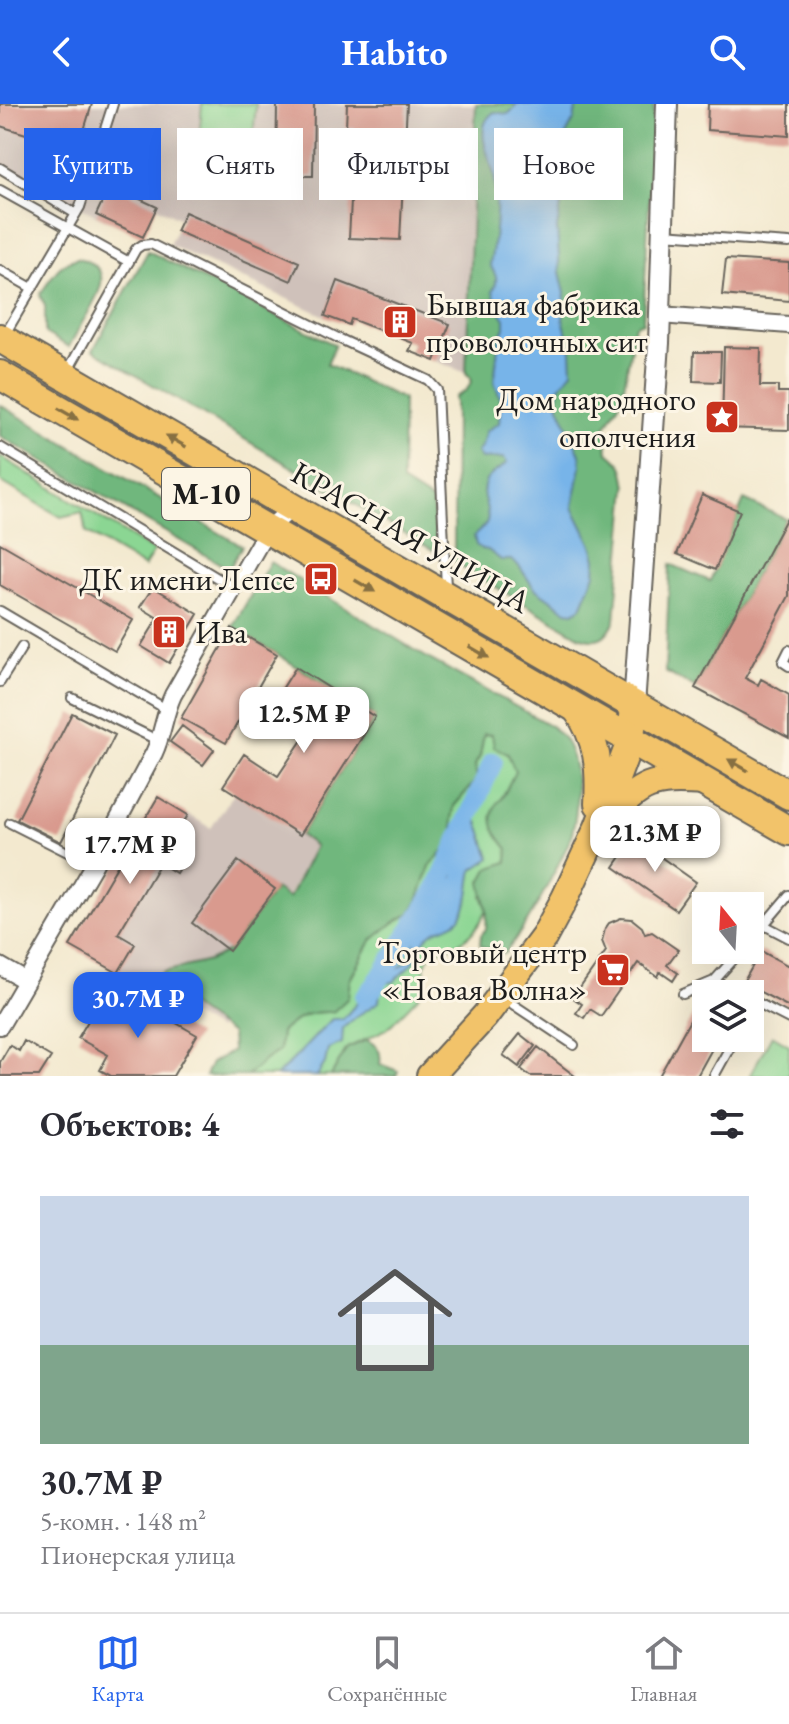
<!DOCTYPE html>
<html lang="ru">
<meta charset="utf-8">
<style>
body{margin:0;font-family:"EB Garamond",serif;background:#f2f2f3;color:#2b2b33;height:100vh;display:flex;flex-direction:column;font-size:30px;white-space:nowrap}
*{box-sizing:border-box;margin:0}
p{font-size:26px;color:#7c7c81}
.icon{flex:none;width:44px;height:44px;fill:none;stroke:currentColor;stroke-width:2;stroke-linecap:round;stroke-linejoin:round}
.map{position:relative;height:972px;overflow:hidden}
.side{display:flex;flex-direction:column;background:#fff;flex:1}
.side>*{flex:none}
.guide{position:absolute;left:24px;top:24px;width:742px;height:72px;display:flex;gap:16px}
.needle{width:52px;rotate:342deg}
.fabs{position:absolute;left:692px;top:788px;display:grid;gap:16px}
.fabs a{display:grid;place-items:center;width:72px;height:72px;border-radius:0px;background:#fff;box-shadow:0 8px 32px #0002;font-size:40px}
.price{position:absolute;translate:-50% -68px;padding:0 18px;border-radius:16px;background:#fff;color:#222;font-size:26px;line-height:52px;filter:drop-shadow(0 2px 4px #0008)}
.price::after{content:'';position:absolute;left:50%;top:48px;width:24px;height:18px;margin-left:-12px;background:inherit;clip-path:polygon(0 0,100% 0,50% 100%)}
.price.current{background:#2563eb;color:#fff}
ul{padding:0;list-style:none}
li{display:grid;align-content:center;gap:16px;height:424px;padding:0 40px}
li+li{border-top:2px solid #e1e1e2}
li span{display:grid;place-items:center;height:248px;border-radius:0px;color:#555}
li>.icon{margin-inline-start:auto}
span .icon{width:144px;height:144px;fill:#fffc;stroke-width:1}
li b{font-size:34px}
h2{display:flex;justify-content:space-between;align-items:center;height:96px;padding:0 40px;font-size:34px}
.pill{padding:0 28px;border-radius:0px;background:#fff;box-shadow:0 8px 32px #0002;font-size:28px;line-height:72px}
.pill.current{background:#2563eb;color:#fff}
header{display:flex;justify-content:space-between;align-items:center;height:104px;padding:0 40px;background:#2563eb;color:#fff;font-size:36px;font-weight:700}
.menu{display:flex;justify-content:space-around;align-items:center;height:112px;border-top:2px solid #e1e1e2;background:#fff;font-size:22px;color:#7c7c81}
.menu a{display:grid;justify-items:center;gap:4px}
.menu .current{color:#2563eb}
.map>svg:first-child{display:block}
.industrial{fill:#cfc1ba}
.green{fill:#8bd693;stroke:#547958;stroke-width:2}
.forest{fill:#70b77d;stroke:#466a4c;stroke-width:2}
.water{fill:#77b4e9;stroke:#4a6882;stroke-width:2}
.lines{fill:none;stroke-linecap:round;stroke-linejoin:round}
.canal{stroke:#77b4e9;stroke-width:20}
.building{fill:#d99a8e}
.service-casing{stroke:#67645b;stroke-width:12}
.minor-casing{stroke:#67645b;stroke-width:20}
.tertiary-casing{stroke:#67645b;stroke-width:24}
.primary-casing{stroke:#67645b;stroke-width:30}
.trunk-casing{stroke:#67645b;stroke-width:32}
.service{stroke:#fff;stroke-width:8}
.minor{stroke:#fff;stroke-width:16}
.tertiary{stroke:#fff;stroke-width:20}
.primary{stroke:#f2c36a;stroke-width:26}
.trunk{stroke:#f2c36a;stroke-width:28}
.oneway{fill:#877043}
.labels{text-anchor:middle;stroke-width:6;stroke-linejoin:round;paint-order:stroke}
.shield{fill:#fcf5e5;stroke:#5f5d58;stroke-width:2}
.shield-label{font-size:30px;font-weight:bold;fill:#1c1c1c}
.poi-label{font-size:32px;fill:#1c1c1c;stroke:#fcf5e5;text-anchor:end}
.street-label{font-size:32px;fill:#1c1c1c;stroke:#fcf5e5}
</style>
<header><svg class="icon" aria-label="back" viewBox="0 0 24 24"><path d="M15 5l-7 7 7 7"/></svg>Habito<svg class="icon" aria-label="search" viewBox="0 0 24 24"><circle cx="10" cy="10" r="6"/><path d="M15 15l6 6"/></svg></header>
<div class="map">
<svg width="789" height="972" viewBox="0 0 789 972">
<rect width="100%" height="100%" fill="#fcf5e5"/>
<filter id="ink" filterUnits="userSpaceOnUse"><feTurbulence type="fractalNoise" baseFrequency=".0125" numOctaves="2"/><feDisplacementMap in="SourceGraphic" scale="16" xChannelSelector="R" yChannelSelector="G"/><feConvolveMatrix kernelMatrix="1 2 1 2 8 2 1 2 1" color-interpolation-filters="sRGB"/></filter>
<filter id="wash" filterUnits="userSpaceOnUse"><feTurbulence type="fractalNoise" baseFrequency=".006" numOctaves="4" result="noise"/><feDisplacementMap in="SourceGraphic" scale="32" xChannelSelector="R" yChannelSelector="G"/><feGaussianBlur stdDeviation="1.8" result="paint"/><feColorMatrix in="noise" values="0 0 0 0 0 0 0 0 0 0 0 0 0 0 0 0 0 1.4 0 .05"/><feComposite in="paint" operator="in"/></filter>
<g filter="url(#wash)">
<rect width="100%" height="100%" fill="#f3e9cf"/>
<!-- industrial -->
<path class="industrial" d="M0 0H476L466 269 409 247 412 239 352 215 349 221 325 212 169 141 181 115 157 103 143 133 96 111 10 65 0 59Z
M234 689 315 741 218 926 70 842 158 693 211 724Z"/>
<!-- green -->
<path class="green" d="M202 0H256L250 65 197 60Z
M0 352 154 447 144 463 86 428 82 408 61 413 0 377Z
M484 630 492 631 508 650 516 668C508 679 505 691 496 701L497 731 508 745 507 758 488 765 482 792 487 805C475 832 461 842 433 847L424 862 426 877 418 893 387 925 347 944 331 972H247L265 956 279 947 281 928C300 911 308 907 333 908L371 837 393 819 409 810 418 797 430 762 444 746 454 731 452 715 454 702 477 675 475 661 480 652Z
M772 931 789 941V972H752L750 971Z"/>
<!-- forest -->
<path class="forest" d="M476 0H654L643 218 635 221 622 294 605 324 608 348C624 361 624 363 627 383L615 516C607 533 599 540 579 532L460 462 454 456 455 293C464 288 471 285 471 274L466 269Z
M148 147 335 241 327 260 403 295 402 378 432 397 438 449 93 246Z
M78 154C114 164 101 185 88 209 81 220 75 232 69 243L45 229V202L40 191C51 175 58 158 78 154Z
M0 301 242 442 229 465 0 332Z
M744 396 786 415 695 584 665 568 670 460 710 477Z
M270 458 431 556 548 620C554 625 561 629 565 637 579 659 579 704 572 729 569 741 562 752 557 763 542 793 526 823 505 849L493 851 489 845 480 841 481 831 486 825 487 806 481 778 488 765 507 758 508 745C498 733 487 719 495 703 499 694 498 701 503 692 508 685 510 676 515 668L508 650 494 643 492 631 484 630 480 652 475 661 477 675 454 702 452 715 454 731 444 746 430 762 418 797 409 810 393 819 371 837 350 874 348 894 333 908C308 907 300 911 281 928L279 947 265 956 247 972H205L211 959 232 947 231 930 190 902 150 882 164 868 209 857 229 847 275 785 289 794 315 742 300 731 375 613 277 550 232 524Z
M367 936C378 942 382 947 380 960L398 967 396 972H331L347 944Z"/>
<!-- water -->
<path class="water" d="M516 0H577L574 16 558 46 556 61 562 97 557 124 560 168 565 189 563 215 571 247 572 267 559 284 558 293 559 302 580 350 581 362 573 403 592 441 596 455 595 470 581 503 574 508 567 507 534 484 519 462 511 456H501L488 446 482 445 476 441 474 432C478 427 486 423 487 417 491 404 478 392 486 377 490 369 501 365 507 359L504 354 481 355 477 348 482 341 486 327 499 319 501 296 494 278 499 235 505 224V215L498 204 493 187C499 176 496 171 490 161 495 132 499 101 494 72 491 56 481 39 484 23 485 16 489 12 494 8L508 10 514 5Z
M463 712 477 716C484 729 484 741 491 754L473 766C469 784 471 797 460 814 454 822 440 824 432 829 419 838 419 850 412 860 406 868 399 870 394 878L385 879 380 887 379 898 357 912 343 924 342 939 328 945 325 959 317 972H276C296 954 313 934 332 915H343L384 868C406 865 419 850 413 827L441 781 453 773 455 757 462 739Z"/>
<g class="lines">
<!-- canal -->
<path class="canal" d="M365 893 375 882 437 785 493 658"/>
</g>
<g id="blocks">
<!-- building -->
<path class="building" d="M0 0H92L78 46 0 22Z
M277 0H314L313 72H276Z
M347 0H407L400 136 349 134 355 23H346Z
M708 0H789V32L707 26Z
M110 81 157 103 143 133 96 111Z
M185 108 299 158 291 177 176 127Z
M726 155 789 159V197L722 191Z
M338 177 450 220 435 257 409 247 413 239 351 215 349 221 325 212Z
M724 243 761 244 760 282H778V288H789V326L722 324Z
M694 248H721L720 278 693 277Z
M702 391 740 407 715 466 677 450Z
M786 415 789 417V492L745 574 758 581 761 575 789 591V634L695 584Z
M0 439 133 516 115 547 0 481Z
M153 483 198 510 169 559 141 542 158 514 140 503Z
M232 524 277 550 226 639 181 614Z
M296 563 375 613 300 731 223 682 244 650 278 672 302 636 313 617 277 593Z
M72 609 115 631 61 738 17 716Z
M182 622 214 646 203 661 170 638Z
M158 693 188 711 169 743 186 753 176 769 160 759 143 788 118 830 135 840 118 869 70 842Z
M634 734 696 778 676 806 614 763Z
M238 757 275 785 229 847 192 819Z
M621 814 632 815 642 823 645 830 652 828 678 846 667 861 678 869 673 877 660 868 658 873 638 859 601 912 590 905 584 914 576 909 582 900 573 894 606 847 602 837 605 825 609 819Z
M761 847 789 862V903L743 879Z
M124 889 197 931 173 972H111L100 966 108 951 78 934 95 905 109 913Z
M699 900 706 904V934H718L697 972H659Z
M520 930 535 942 519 963 503 951Z
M24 937 51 953 39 972H0V958L10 941 19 947Z
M538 943 558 959 575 972H530L521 965Z"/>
</g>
</g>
<g filter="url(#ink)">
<use href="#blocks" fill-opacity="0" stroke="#67645b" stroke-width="2"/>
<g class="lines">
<!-- service casing -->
<g class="service-casing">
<path id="service" d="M0 64 76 110
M0 86 129 158
M663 130 789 139
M0 166 32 184
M4 232 80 103 113 0
M67 268 136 145 142 141 151 140 338 234 428 276 437 286 446 484
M0 343 234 484
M0 507 166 605
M789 546 783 558 789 562
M0 578 22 543
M72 594 159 637
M10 719 93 761
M764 821 789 834
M750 837 789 791
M714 877 740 890
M683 890 714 877 742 846
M505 895 574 941
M750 895 789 915
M714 972 735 934"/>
</g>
<!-- minor casing -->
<g class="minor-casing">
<path id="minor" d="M660 211 789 221
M0 862 26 877
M0 922 94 761 154 649C163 630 164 610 173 591L267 426 292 404"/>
</g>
<!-- tertiary casing -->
<g class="tertiary-casing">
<path id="tertiary" d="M634 602 659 239 667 0"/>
</g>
<!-- primary casing -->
<g class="primary-casing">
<path id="primary" d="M576 605C598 635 600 664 598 700
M603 718C643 680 647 674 704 678
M430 972 485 912 544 833 565 794 598 723 631 635 634 602"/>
</g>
<!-- trunk casing -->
<g class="trunk-casing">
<path id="trunk" d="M0 234 789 691
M0 271 789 727"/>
</g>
<!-- service -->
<use href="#service" class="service"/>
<!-- minor -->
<use href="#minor" class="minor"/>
<!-- tertiary -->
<use href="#tertiary" class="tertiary"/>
<!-- primary -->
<use href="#primary" class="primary"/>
<!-- trunk -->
<use href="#trunk" class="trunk"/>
</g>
<!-- one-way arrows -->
<defs><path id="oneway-solid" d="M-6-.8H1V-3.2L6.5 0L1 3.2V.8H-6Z" transform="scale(2)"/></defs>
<g class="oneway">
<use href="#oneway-solid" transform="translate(68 310) rotate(30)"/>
<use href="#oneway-solid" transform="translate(176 337) rotate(-150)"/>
<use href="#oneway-solid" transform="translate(365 482) rotate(30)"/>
<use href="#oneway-solid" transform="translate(479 548) rotate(30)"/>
<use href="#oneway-solid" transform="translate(738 661) rotate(-150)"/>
</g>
</g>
<!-- icons -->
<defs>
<g id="building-square" transform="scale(1.8)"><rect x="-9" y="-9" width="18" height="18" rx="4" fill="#c8321e" stroke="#fcf5e5"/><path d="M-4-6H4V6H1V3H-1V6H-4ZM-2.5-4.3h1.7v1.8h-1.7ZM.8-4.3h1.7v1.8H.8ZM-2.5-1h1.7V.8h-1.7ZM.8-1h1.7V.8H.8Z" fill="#fff"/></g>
<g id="sight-square" transform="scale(1.8)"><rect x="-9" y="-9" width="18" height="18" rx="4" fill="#c8321e" stroke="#fcf5e5"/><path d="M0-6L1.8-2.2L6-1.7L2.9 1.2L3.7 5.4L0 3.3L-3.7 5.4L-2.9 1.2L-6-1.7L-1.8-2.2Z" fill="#fff"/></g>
<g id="bus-square" transform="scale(1.8)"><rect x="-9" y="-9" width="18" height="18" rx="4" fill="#c8321e" stroke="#fcf5e5"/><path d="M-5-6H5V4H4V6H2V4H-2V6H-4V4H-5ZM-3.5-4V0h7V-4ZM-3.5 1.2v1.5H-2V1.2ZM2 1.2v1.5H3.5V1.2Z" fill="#fff"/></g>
<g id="supermarket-square" transform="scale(1.8)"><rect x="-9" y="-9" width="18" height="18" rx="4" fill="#c8321e" stroke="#fcf5e5"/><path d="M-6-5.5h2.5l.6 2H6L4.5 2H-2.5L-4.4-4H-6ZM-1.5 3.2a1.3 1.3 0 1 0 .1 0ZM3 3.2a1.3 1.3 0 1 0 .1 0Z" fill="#fff"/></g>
</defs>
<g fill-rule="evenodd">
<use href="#building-square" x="400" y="218"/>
<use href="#sight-square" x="722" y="313"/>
<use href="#bus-square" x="321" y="475"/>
<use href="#building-square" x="169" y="528"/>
<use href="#supermarket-square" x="613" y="866"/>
</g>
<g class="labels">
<!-- shield labels -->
<rect class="shield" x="162" y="364" width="88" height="52" rx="6"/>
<g class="shield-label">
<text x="206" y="400">М-10</text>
</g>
<!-- poi labels -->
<g class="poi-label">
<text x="426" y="211" text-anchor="start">Бывшая фабрика<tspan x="426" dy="37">проволочных сит</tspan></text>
<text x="696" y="306">Дом народного<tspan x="696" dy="37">ополчения</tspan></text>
<text x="295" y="486">ДК имени Лепсе</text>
<text x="195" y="539" text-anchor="start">Ива</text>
<text x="587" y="859">Торговый центр<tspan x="587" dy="37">«Новая Волна»</tspan></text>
</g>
<!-- street labels -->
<g class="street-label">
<text transform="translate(411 433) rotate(30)" y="11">КРАСНАЯ УЛИЦА</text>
</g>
</g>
</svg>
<div class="fabs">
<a><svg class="needle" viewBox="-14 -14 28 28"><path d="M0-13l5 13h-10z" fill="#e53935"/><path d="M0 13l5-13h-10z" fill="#7c7c81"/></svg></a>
<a><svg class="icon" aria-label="layers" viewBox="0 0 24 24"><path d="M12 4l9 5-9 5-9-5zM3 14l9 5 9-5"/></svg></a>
</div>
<b class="price" style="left:304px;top:651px">12.5M ₽</b>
<b class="price" style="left:655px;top:770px">21.3M ₽</b>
<b class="price" style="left:130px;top:782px">17.7M ₽</b>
<b class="price current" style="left:138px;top:936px">30.7M ₽</b>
<div class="guide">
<a class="pill current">Купить</a>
<a class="pill">Снять</a>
<a class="pill">Фильтры</a>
<a class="pill">Новое</a>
</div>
</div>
<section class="side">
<h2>Объектов: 4<svg class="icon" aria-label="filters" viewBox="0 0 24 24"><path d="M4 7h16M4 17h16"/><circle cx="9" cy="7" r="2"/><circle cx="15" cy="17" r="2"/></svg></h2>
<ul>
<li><span style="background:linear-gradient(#c9d6e8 60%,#7fa58c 0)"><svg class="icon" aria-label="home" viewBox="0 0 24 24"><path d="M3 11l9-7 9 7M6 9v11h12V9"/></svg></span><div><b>30.7M ₽</b><p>5-комн. · 148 m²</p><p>Пионерская улица</p></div></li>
</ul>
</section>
<nav class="menu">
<a class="current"><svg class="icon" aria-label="map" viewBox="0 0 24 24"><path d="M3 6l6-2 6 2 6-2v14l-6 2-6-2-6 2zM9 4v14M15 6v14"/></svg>Карта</a>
<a><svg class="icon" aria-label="saved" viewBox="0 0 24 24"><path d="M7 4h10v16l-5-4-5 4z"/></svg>Сохранённые</a>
<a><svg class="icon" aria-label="home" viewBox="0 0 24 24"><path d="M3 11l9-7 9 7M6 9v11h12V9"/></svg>Главная</a>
</nav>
